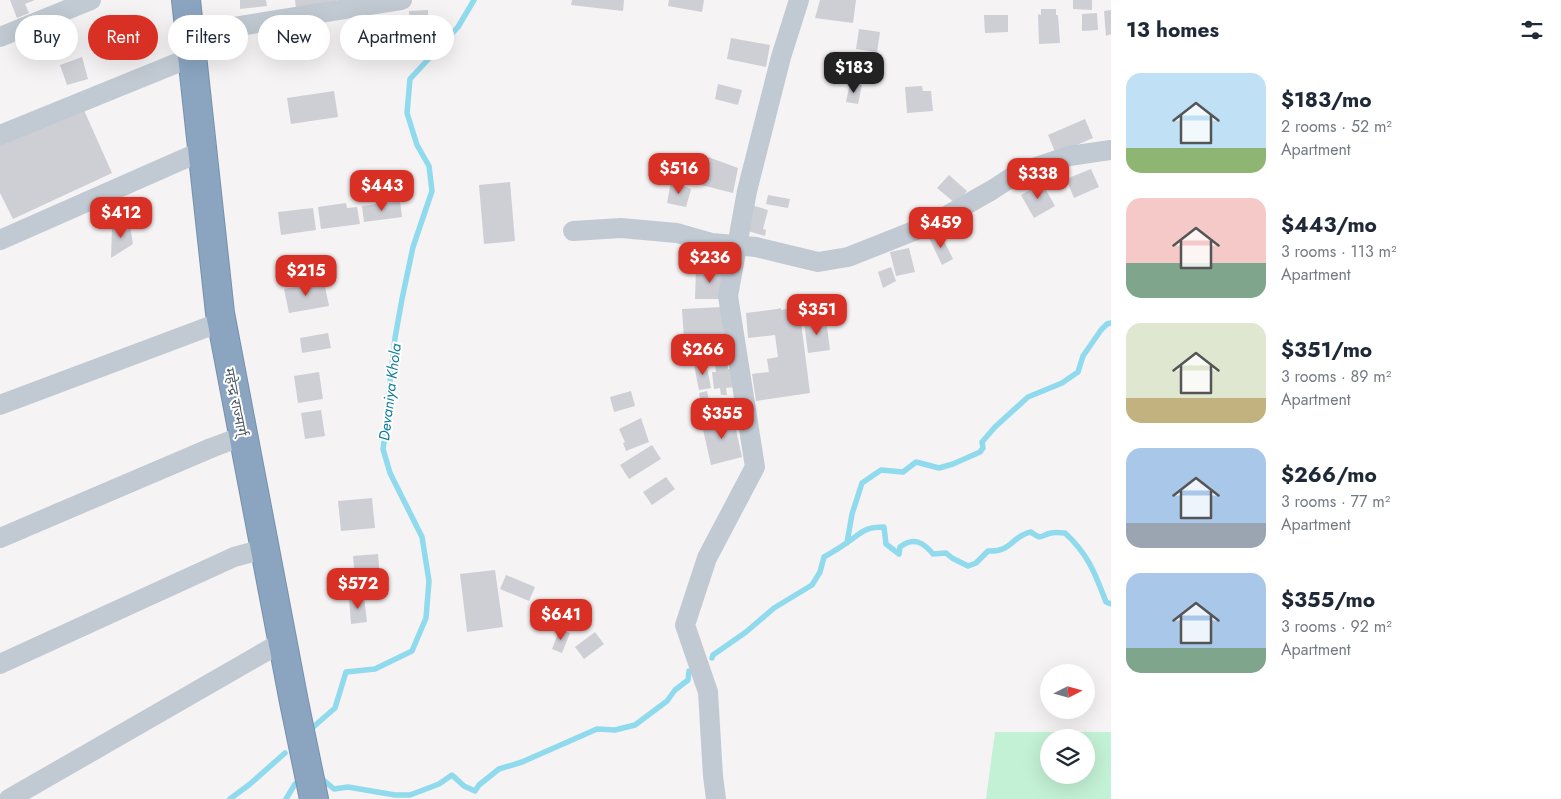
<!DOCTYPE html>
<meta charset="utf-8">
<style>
body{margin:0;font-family:Jost,"Noto Sans Devanagari",sans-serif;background:#f6f6f7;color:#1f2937;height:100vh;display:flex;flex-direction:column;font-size:19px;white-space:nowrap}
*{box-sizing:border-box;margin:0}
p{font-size:16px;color:#747a83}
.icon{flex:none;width:28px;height:28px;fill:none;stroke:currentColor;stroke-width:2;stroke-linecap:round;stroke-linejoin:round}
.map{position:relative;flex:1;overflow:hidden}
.details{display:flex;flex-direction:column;background:#fff;width:450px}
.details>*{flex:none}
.hud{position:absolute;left:15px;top:15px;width:475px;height:45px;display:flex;gap:10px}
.needle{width:32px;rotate:84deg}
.fabs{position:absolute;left:1040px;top:664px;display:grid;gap:10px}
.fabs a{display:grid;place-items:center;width:55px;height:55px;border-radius:50%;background:#fff;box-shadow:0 5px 20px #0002;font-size:25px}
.price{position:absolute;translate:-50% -42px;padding:0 11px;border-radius:10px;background:#d93025;color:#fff;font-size:16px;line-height:32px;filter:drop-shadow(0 1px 2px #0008)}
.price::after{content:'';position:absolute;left:50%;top:30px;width:15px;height:11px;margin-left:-8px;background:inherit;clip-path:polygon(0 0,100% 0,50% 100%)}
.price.selected{background:#222;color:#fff}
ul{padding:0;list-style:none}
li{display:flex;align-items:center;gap:15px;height:125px;padding:0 15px}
li span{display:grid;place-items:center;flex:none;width:140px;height:100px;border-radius:15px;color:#555}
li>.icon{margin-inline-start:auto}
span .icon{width:60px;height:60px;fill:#fffc;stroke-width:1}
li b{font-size:21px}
h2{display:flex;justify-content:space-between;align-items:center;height:60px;padding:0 15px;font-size:21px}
.pill{padding:0 18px;border-radius:22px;background:#fff;box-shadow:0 5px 20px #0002;font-size:18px;line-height:45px}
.pill.selected{background:#d93025;color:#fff}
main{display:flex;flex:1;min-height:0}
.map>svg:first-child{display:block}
.green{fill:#c3f1d5;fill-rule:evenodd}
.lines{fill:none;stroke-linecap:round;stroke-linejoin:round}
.stream{stroke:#90daee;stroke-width:5.5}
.building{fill:#cdcfd5}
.highway-casing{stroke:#7690ad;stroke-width:30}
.minor{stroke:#c1cad2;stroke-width:20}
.highway{stroke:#8ba5c1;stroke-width:28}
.labels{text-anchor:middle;stroke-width:4;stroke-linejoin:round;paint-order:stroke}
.street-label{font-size:14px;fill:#4a5661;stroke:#fff}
.water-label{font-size:15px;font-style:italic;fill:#0c7c9b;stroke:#fff}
</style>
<main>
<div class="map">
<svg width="1111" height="799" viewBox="0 0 1111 799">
<rect width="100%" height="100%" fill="#f5f3f3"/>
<!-- green -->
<path class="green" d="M995 732H1111V799H986ZM1049 738H1086V775H1049Z"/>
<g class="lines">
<!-- stream -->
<path class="stream" d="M847 543 852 514 862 483 881 470 903 472 916 462 939 468 953 464 980 452 983 448 982 442 995 427 1028 397 1062 383 1078 372 1083 356 1101 330 1107 324 1111 323
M712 658 713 655 746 632 774 608 812 585 820 572 824 557C831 553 838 549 845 544 861 534 862 527 884 527L886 544 899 554 900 547C914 536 924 543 933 554L946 553 952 558 968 566 976 563 988 551C1013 552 1011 536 1031 532 1043 541 1040 535 1051 533 1055 532 1061 533 1065 533 1088 554 1095 573 1106 602L1111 604
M311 729 335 708 346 672 375 669 412 651 426 618 429 581 422 537 390 473 383 449 387 423 389 391 395 338 402 299 413 247 432 191 429 166 417 145 407 113 410 79 458 27 474 0
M320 777 334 789 348 787 395 795H410L439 784 452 775 464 786 475 791 479 785 499 769 522 762 597 729 615 730 635 725 667 701 675 690 688 680 689 671
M230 799 250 784 285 753
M286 799 295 784 303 779"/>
</g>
<!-- building -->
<path class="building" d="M10 0H35L25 4 29 13 17 18Z
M240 0H266L267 6 240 9Z
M295 0H339L296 8Z
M572 0H624L623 11 571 5Z
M669 0H704L702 12 668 6Z
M820 0H856L853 23 815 18Z
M1073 0H1092V10L1073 9Z
M1041 9H1056V15H1058L1060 43 1039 44 1038 14 1041 15Z
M428 10V34L410 35 409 11Z
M1111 10V34L1106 36 1104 11Z
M1097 13 1098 30 1082 31V14Z
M65 14 72 32 54 37 49 19Z
M984 15H1008V32L985 33Z
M859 29 880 32 877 52 856 49Z
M731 38 770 45 766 67 727 59Z
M82 57 88 79 67 85 60 65Z
M850 83 862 85 858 104 846 102Z
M718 84 742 90 738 105 715 99Z
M922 86 923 91H931L933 111 907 113 905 87Z
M334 91 338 117 291 124 287 98Z
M83 108 112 173 13 219 0 193V145Z
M1085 119 1093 138 1056 154 1048 135Z
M708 157 738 168 733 193 701 185Z
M1091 169 1099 187 1074 198 1066 179Z
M949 175 967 191 956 204 937 188Z
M671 181 691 189 686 207 667 203Z
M510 182 515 241 484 244 479 185Z
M1042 183 1055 206 1034 218 1021 195Z
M768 195 790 199 788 208 766 204Z
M400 201 402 217 364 222 362 206Z
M346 203 347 208 357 207 360 224 321 229 318 207Z
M748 204 768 210 763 229 766 230 765 236 741 229Z
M313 208 316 230 281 235 278 212Z
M130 225 133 244 111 258 112 228Z
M940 233 953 259 942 265 929 238Z
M909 248 915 272 896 276 890 252Z
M891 267 896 281 883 288 878 272Z
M696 269H725V299H695Z
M324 282 329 306 289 313 284 289Z
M722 307 725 351 685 354 682 309Z
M781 308V310L786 309 796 311 798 322H801L810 393 756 401 752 374 769 372 767 359 778 357 775 335 748 338 746 313 777 309Z
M826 319 830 350 808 353 804 322Z
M328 333 331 348 302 353 300 338Z
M706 363 711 388 699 390 694 365Z
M728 364V369H731L733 387 726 388 727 395H721L720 388 714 389 712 372H716L715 365Z
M319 372 323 399 298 403 294 376Z
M631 391 635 406 614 412 610 397Z
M707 391 711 410 702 411 699 393Z
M321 410 325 436 305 439 301 413Z
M724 412 727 422 734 421 742 457 711 465 702 425 714 423 712 414Z
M641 418 649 442 626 451 623 443 625 442 619 429Z
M652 445 661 459 629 479 620 465Z
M666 477 675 489 652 505 643 492Z
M372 498 375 528 341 531 338 501Z
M378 554 380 578 355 580 353 556Z
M495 570 503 627 467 632 460 574Z
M506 575 535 587 529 601 500 589Z
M364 596 367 622 351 624 349 598Z
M577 607 592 620 583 631 567 618Z
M560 629 570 633 562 653 552 649Z
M595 632 604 644 584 659 575 647Z"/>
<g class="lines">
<!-- highway casing -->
<g class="highway-casing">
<path id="highway" d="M186 0 220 313 294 702 314 799"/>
</g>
<!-- minor -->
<path class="minor" d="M189 34 402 0
M0 37 91 0
M0 135 192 57
M573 231 621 228 677 233 712 243 756 247 818 262 848 257 934 223 992 190 1018 173 1069 156 1111 150
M0 240 202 151
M0 405 221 322
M0 538 211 448 243 436
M0 664 234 557 264 549
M9 799 282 642
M716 799 713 776 708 692 685 625 707 558 755 467 728 296 747 191 781 57 799 0"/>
<!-- highway -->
<use href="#highway" class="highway"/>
</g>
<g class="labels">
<!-- street labels -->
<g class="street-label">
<text transform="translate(236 402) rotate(79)" y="5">महेन्द्र राज्मार्ग्</text>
</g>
<!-- water labels -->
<g class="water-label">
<text transform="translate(390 392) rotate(-83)" y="5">Devaniya Khola</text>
</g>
</g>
</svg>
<div class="fabs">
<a><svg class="needle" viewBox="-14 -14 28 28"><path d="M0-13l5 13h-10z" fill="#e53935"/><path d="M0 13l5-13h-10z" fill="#747a83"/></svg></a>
<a><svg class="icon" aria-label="layers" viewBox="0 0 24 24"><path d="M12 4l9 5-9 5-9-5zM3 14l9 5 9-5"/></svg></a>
</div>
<b class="price selected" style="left:854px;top:94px">$183</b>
<b class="price" style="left:679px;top:195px">$516</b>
<b class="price" style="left:1038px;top:200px">$338</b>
<b class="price" style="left:382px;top:212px">$443</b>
<b class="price" style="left:121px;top:239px">$412</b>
<b class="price" style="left:941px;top:249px">$459</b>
<b class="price" style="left:710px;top:284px">$236</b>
<b class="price" style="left:306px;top:297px">$215</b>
<b class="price" style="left:817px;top:336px">$351</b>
<b class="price" style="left:703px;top:376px">$266</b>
<b class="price" style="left:722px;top:440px">$355</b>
<b class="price" style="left:358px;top:610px">$572</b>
<b class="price" style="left:561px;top:641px">$641</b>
<div class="hud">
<a class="pill">Buy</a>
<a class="pill selected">Rent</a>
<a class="pill">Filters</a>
<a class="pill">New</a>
<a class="pill">Apartment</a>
</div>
</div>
<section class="details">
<h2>13 homes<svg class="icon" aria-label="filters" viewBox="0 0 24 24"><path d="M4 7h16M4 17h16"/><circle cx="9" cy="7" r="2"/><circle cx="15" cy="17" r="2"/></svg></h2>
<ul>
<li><span style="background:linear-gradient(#bfe0f5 75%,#8fb573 0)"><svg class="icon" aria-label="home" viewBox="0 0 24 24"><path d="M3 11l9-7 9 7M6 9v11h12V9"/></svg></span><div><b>$183/mo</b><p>2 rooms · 52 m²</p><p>Apartment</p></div></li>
<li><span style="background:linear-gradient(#f6c9c9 65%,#7fa58c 0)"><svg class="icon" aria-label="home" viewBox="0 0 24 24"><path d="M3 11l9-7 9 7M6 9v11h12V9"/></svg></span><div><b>$443/mo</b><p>3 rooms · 113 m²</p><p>Apartment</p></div></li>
<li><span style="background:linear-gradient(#dfe7d0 75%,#c2b280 0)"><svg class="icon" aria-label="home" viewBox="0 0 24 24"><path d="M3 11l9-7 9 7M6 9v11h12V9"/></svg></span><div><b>$351/mo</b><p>3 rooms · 89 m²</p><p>Apartment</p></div></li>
<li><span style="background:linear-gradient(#a9c7e8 75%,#9aa5b1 0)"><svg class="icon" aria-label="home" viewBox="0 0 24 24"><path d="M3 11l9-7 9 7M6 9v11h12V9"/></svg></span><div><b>$266/mo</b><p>3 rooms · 77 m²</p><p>Apartment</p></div></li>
<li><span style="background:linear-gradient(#a9c7e8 75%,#7fa58c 0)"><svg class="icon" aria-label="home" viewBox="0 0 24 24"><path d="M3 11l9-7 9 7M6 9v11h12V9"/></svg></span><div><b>$355/mo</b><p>3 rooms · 92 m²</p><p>Apartment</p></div></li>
</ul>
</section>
</main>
